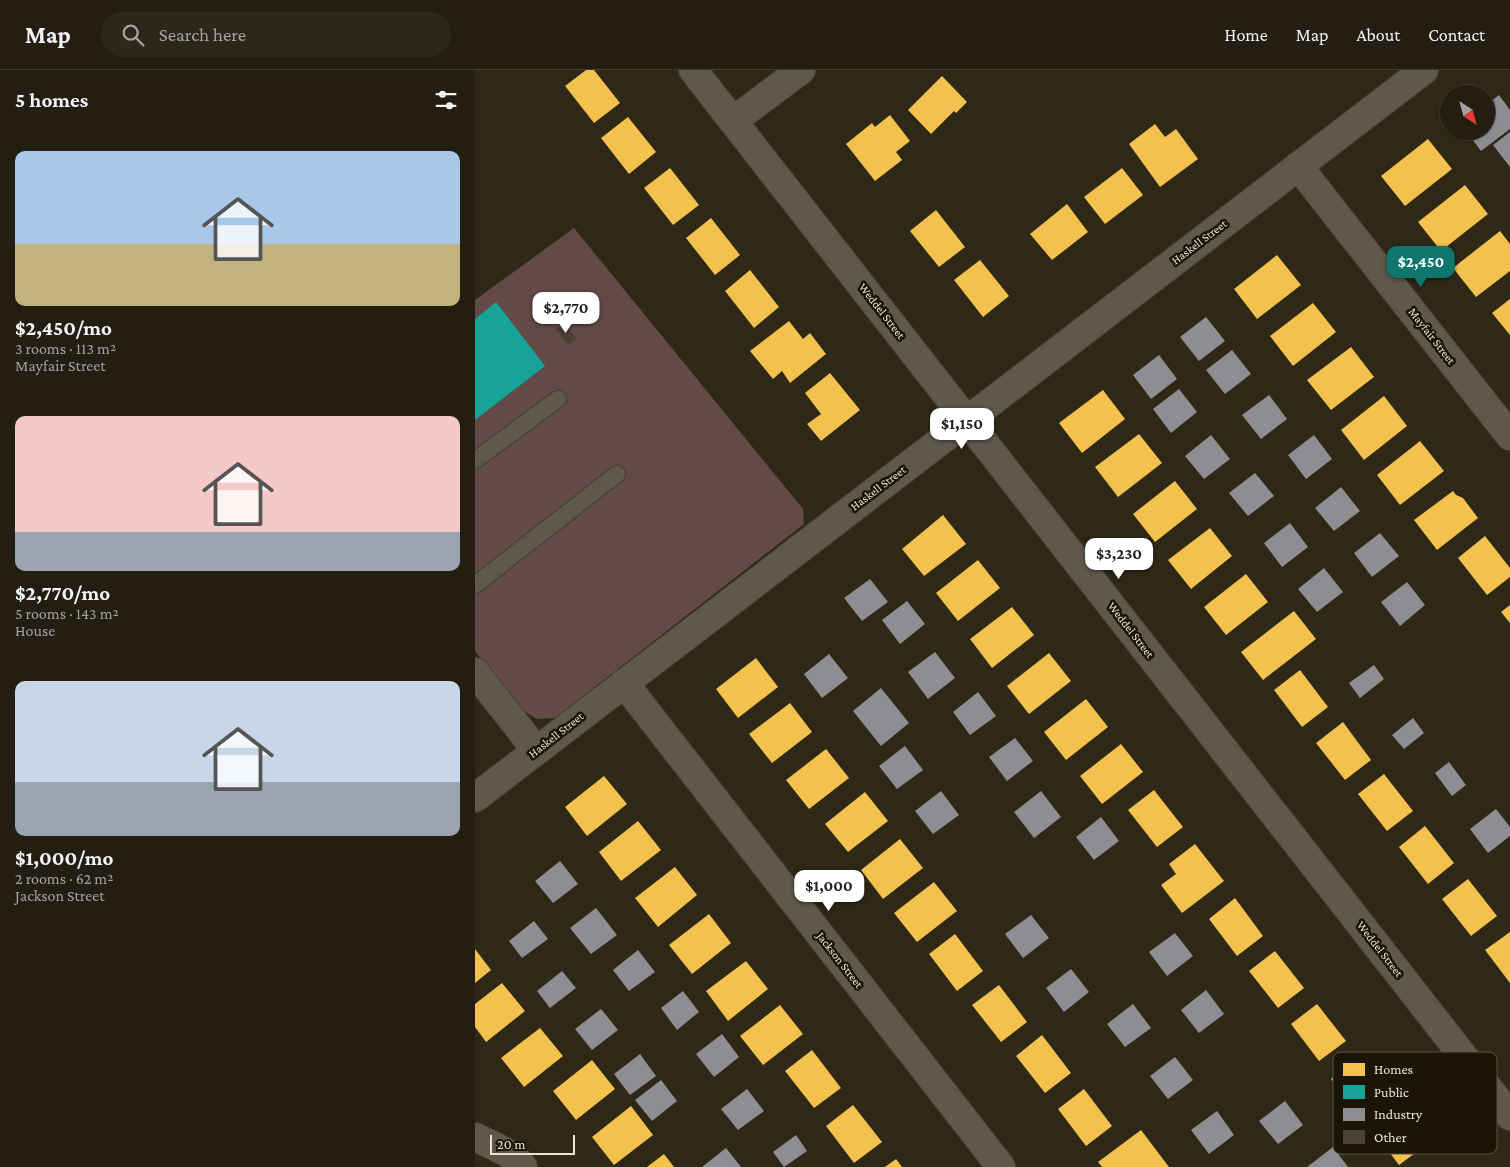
<!DOCTYPE html>
<meta charset="utf-8">
<style>
body{margin:0;font-family:"Crimson Pro",serif;background:#2b271a;color:#f1f3f6;height:100vh;display:flex;flex-direction:column;font-size:19px;white-space:nowrap}
*{box-sizing:border-box;margin:0}
p{font-size:16px;color:#a3a29f}
.icon{flex:none;width:28px;height:28px;fill:none;stroke:currentColor;stroke-width:2;stroke-linecap:round;stroke-linejoin:round}
.map{position:relative;flex:1;overflow:hidden}
.side{display:flex;flex-direction:column;background:#231e11;width:475px}
.side>*{flex:none}
.needle{width:32px;rotate:144deg}
.buttons{position:absolute;left:965px;top:15px;display:grid;gap:10px}
.buttons a{display:grid;place-items:center;width:55px;height:55px;border-radius:50%;background:#231e11;box-shadow:0 1px 4px #0004,0 0 0 1px #403c31;font-size:25px}
.scale{position:absolute;left:15px;bottom:12px;width:85px;box-sizing:border-box;padding-left:5px;border:2px solid #ede5d3;border-top:0;font-size:14px;line-height:18px;white-space:nowrap;color:#ede5d3;-webkit-text-stroke:4px #1b1508;paint-order:stroke}
.price{position:absolute;translate:-50% -42px;padding:0 11px;border-radius:10px;background:#fff;color:#222;font-size:16px;line-height:32px;filter:drop-shadow(0 1px 2px #0008)}
.price::after{content:'';position:absolute;left:50%;top:30px;width:15px;height:11px;margin-left:-8px;background:inherit;clip-path:polygon(0 0,100% 0,50% 100%)}
.price.selected{background:#0f766e;color:#fff}
ul{padding:0;list-style:none}
li{display:grid;align-content:center;gap:10px;height:265px;padding:0 15px}
li span{display:grid;place-items:center;height:155px;border-radius:10px;color:#555}
li>.icon{margin-inline-start:auto}
span .icon{width:90px;height:90px;fill:#fffc;stroke-width:1}
li b{font-size:21px}
h2{display:flex;justify-content:space-between;align-items:center;height:60px;padding:0 15px;font-size:21px}
header{display:flex;align-items:center;gap:30px;box-sizing:border-box;height:70px;padding:0 25px;background:#231e11;border-bottom:1px solid #403c31}
header strong{font-size:24px}
nav{display:flex;gap:28px;margin-inline-start:auto;font-size:18px}
.search{width:350px;height:45px;background:#2b271a;display:flex;align-items:center;gap:12px;box-sizing:border-box;padding:0 18px;border-radius:28px;color:#a3a29f;font-size:19px}
main{display:flex;flex:1;min-height:0}
.map>svg:first-child{display:block}
.grass{fill:#634a47}
.homes{fill:#f2c14e}
.public{fill:#17a398}
.industry{fill:#8d8d92}
.building{fill:#4b4134}
.lines{fill:none;stroke-linecap:round;stroke-linejoin:round}
.lane-casing{stroke:#4a4337;stroke-width:19}
.street-casing{stroke:#4a4337;stroke-width:30}
.lane{stroke:#5e584d;stroke-width:16}
.street{stroke:#5e584d;stroke-width:28}
.labels{text-anchor:middle;stroke-width:5;stroke-linejoin:round;paint-order:stroke}
.street-label{font-size:12px;fill:#ede5d3;stroke:#1b1508}
.key{fill:#1b1508;stroke:#5a5345;stroke-width:1}
.key-label{font-size:14px;fill:#ede5d3}
</style>
<header>
<strong>Map</strong>
<div class="search"><svg class="icon" aria-label="search" viewBox="0 0 24 24"><circle cx="10" cy="10" r="6"/><path d="M15 15l6 6"/></svg>Search here</div>
<nav><a>Home</a><a>Map</a><a>About</a><a>Contact</a></nav>
</header>
<main>
<section class="side">
<h2>5 homes<svg class="icon" aria-label="filters" viewBox="0 0 24 24"><path d="M4 7h16M4 17h16"/><circle cx="9" cy="7" r="2"/><circle cx="15" cy="17" r="2"/></svg></h2>
<ul>
<li><span style="background:linear-gradient(#a9c7e8 60%,#c2b280 0)"><svg class="icon" aria-label="home" viewBox="0 0 24 24"><path d="M3 11l9-7 9 7M6 9v11h12V9"/></svg></span><div><b>$2,450/mo</b><p>3 rooms · 113 m²</p><p>Mayfair Street</p></div></li>
<li><span style="background:linear-gradient(#f6c9c9 75%,#9aa5b1 0)"><svg class="icon" aria-label="home" viewBox="0 0 24 24"><path d="M3 11l9-7 9 7M6 9v11h12V9"/></svg></span><div><b>$2,770/mo</b><p>5 rooms · 143 m²</p><p>House</p></div></li>
<li><span style="background:linear-gradient(#c9d6e8 65%,#9aa5b1 0)"><svg class="icon" aria-label="home" viewBox="0 0 24 24"><path d="M3 11l9-7 9 7M6 9v11h12V9"/></svg></span><div><b>$1,000/mo</b><p>2 rooms · 62 m²</p><p>Jackson Street</p></div></li>
</ul>
</section>
<div class="map">
<svg width="1035" height="1097" viewBox="0 0 1035 1097">
<rect width="100%" height="100%" fill="#2f2817"/>
<!-- grass -->
<path class="grass" d="M99 158 328 439 329 454 80 648 62 649 44 638 0 581V230Z"/>
<!-- homes -->
<path class="homes" d="M111 0H119L145 33 119 53 90 16Z
M467 6 492 32 481 43 479 41 456 64 433 40Z
M415 45 435 71 421 82 427 90 400 111 371 74 397 53 400 57Z
M153 47 181 82 154 104 126 68Z
M680 54 690 67 701 59 723 89 685 117 654 74Z
M953 69 977 99 930 136 906 106Z
M195 98 224 135 198 155 169 118Z
M647 98 668 125 630 154 609 127Z
M990 115 1013 144 966 181 943 152Z
M592 134 613 162 577 190 555 164Z
M461 140 490 177 464 197 435 161Z
M236 148 265 185 240 205 211 168Z
M1025 161 1035 174V201L1001 227 978 198Z
M802 185 826 215 782 249 759 219Z
M505 190 534 226 508 247 479 210Z
M275 200 304 237 279 258 250 221Z
M1035 229V265L1017 243Z
M838 233 861 262 818 296 795 266Z
M314 251 328 269 335 263 351 284 315 313 307 301 298 309 275 281Z
M876 277 899 307 856 340 832 310Z
M355 303 385 340 346 371 332 354 346 344 330 323Z
M628 320 650 349 607 383 584 353Z
M909 326 932 356 889 390 866 360Z
M664 364 687 393 643 427 620 397Z
M945 371 969 401 925 435 902 405Z
M700 411 722 439 680 472 658 444Z
M978 421 981 425 988 428 1003 448 962 480 939 450Z
M468 445 491 474 449 506 427 479Z
M735 458 757 486 716 519 693 490Z
M1010 466 1035 498V507L1012 525 983 488Z
M503 490 525 518 483 551 461 523Z
M771 504 793 532 751 565 729 537Z
M1035 535V553L1026 542Z
M537 537 559 565 517 598 495 569Z
M819 541 841 569 788 610 766 582Z
M574 583 596 611 554 644 532 616Z
M281 588 303 617 263 648 241 619Z
M825 600 853 637 827 657 799 620Z
M611 629 633 657 591 690 569 662Z
M315 633 337 662 297 693 274 664Z
M868 652 896 690 870 710 841 673Z
M646 674 668 702 627 734 605 706Z
M351 679 374 708 334 739 311 710Z
M909 704 938 741 912 761 883 724Z
M129 706 152 734 112 766 90 737Z
M679 720 708 757 682 777 653 740Z
M390 722 413 751 373 782 350 754Z
M163 751 186 780 146 811 124 782Z
M950 756 979 793 953 814 924 777Z
M425 769 448 798 408 829 386 800Z
M720 774 749 811 707 843 686 815 701 804 694 794Z
M200 797 222 825 183 857 160 828Z
M993 809 1022 846 996 866 967 829Z
M459 812 482 841 442 872 419 843Z
M760 828 788 866 762 886 734 849Z
M234 844 256 873 217 904 194 875Z
M1035 862V913L1010 880Z
M480 864 508 901 482 921 454 884Z
M0 879 16 900 0 913Z
M800 881 829 918 803 938 774 901Z
M271 891 293 919 253 951 231 921Z
M27 913 50 941 11 972 0 957V934Z
M524 915 552 952 526 972 497 935Z
M842 934 871 971 844 991 816 954Z
M305 935 328 964 288 995 265 966Z
M65 958 88 986 49 1017 26 988Z
M567 965 596 1003 570 1023 541 986Z
M337 980 366 1018 339 1038 310 1001Z
M882 989 910 1026 884 1046 856 1009Z
M117 990 140 1019 101 1050 78 1021Z
M609 1019 637 1056 611 1076 583 1039Z
M378 1035 407 1072 379 1093 351 1056Z
M156 1036 178 1065 139 1095 117 1067Z
M922 1038 951 1075 924 1095 896 1058Z
M666 1060 694 1097H627L623 1092Z
M189 1084 199 1097H172Z
M421 1089 427 1097H410Z"/>
<!-- public -->
<path class="public" d="M21 232 70 296 0 350V249Z"/>
<!-- industry -->
<path class="industry" d="M1024 25 1035 40V59L1006 81 991 61H1011V35Z
M1035 62V97L1018 75Z
M731 247 750 271 724 291 705 267Z
M757 280 776 304 750 324 731 300Z
M684 285 702 309 676 329 658 305Z
M704 319 722 342 696 363 678 339Z
M794 325 812 349 786 369 767 345Z
M736 365 755 389 729 409 710 386Z
M839 365 857 389 831 409 813 385Z
M780 403 799 426 773 446 754 423Z
M866 417 885 441 859 461 840 438Z
M815 453 833 477 807 497 789 473Z
M905 463 924 486 897 507 879 483Z
M849 498 868 522 842 542 823 519Z
M395 509 413 532 387 551 369 528Z
M932 512 950 535 925 556 906 532Z
M432 531 450 554 425 574 407 550Z
M460 582 480 608 453 629 433 602Z
M354 584 373 608 347 628 329 604Z
M899 595 909 609 885 628 874 613Z
M406 618 434 653 406 676 378 641Z
M503 622 521 646 495 665 478 642Z
M938 648 949 663 929 679 917 665Z
M540 668 558 691 532 711 514 687Z
M430 676 448 700 422 719 404 696Z
M974 692 991 715 977 726 960 703Z
M466 721 484 745 458 764 440 741Z
M566 721 586 747 559 768 539 742Z
M1021 739 1035 757V766L1013 783 995 759Z
M626 747 644 771 619 790 601 767Z
M85 791 103 814 78 833 60 811Z
M121 838 142 865 116 884 95 858Z
M556 845 574 868 548 888 530 864Z
M59 851 73 869 47 888 34 871Z
M700 863 718 886 692 906 674 882Z
M163 880 180 902 154 921 138 900Z
M596 899 614 922 589 942 571 918Z
M87 901 101 918 75 938 62 921Z
M731 920 749 944 724 963 706 940Z
M208 921 224 942 202 960 186 938Z
M658 934 676 958 650 977 632 954Z
M126 939 143 960 117 980 100 959Z
M247 964 264 987 239 1007 221 984Z
M165 984 181 1006 155 1025 139 1004Z
M700 987 718 1010 693 1029 675 1006Z
M186 1010 202 1031 177 1051 160 1030Z
M272 1019 289 1041 263 1060 246 1039Z
M810 1031 828 1055 803 1074 784 1051Z
M742 1041 759 1065 734 1084 716 1060Z
M321 1065 332 1081 309 1097 298 1082Z
M858 1077 873 1097H832Z
M251 1078 266 1097H227Z"/>
<!-- building -->
<path class="building" d="M89 253 102 269 93 275 81 259Z"/>
<g class="lines">
<!-- lane casing -->
<g class="lane-casing">
<path id="lane" d="M0 390 83 329
M0 515 142 404"/>
</g>
<!-- street casing -->
<g class="street-casing">
<path id="street" d="M218 0 1035 1046
M258 51 326 0
M823 96 1035 366
M0 602 61 680
M149 613 526 1097
M0 728 949 0
M0 1067C18 1076 35 1081 48 1097"/>
</g>
<!-- lane -->
<use href="#lane" class="lane"/>
<!-- street -->
<use href="#street" class="street"/>
</g>
<g class="labels">
<!-- street labels -->
<g class="street-label">
<text transform="translate(724 172) rotate(-37)" y="4">Haskell Street</text>
<text transform="translate(407 241) rotate(52)" y="4">Weddel Street</text>
<text transform="translate(957 266) rotate(52)" y="4">Mayfair Street</text>
<text transform="translate(403 418) rotate(-37)" y="4">Haskell Street</text>
<text transform="translate(656 560) rotate(52)" y="4">Weddel Street</text>
<text transform="translate(81 665) rotate(-38)" y="4">Haskell Street</text>
<text transform="translate(905 879) rotate(52)" y="4">Weddel Street</text>
<text transform="translate(365 890) rotate(52)" y="4">Jackson Street</text>
</g>
</g>
<!-- legend -->
<rect x="858" y="982" width="164" height="102" rx="8" class="key"/>
<rect x="868" y="993" width="22" height="13" fill="#f2c14e"/>
<rect x="868" y="1015" width="22" height="14" fill="#17a398"/>
<rect x="868" y="1038" width="22" height="13" fill="#8d8d92"/>
<rect x="868" y="1060" width="22" height="14" fill="#4b4134"/>
<g class="key-label">
<text x="899" y="1004">Homes</text>
<text x="899" y="1027">Public</text>
<text x="899" y="1049">Industry</text>
<text x="899" y="1072">Other</text>
</g>
</svg>
<div class="buttons">
<a><svg class="needle" viewBox="-14 -14 28 28"><path d="M0-13l5 13h-10z" fill="#e53935"/><path d="M0 13l5-13h-10z" fill="#a3a29f"/></svg></a>
</div>
<div class="scale">20 m</div>
<b class="price selected" style="left:946px;top:218px">$2,450</b>
<b class="price" style="left:91px;top:264px">$2,770</b>
<b class="price" style="left:487px;top:380px">$1,150</b>
<b class="price" style="left:644px;top:510px">$3,230</b>
<b class="price" style="left:354px;top:842px">$1,000</b>
</div>
</main>
